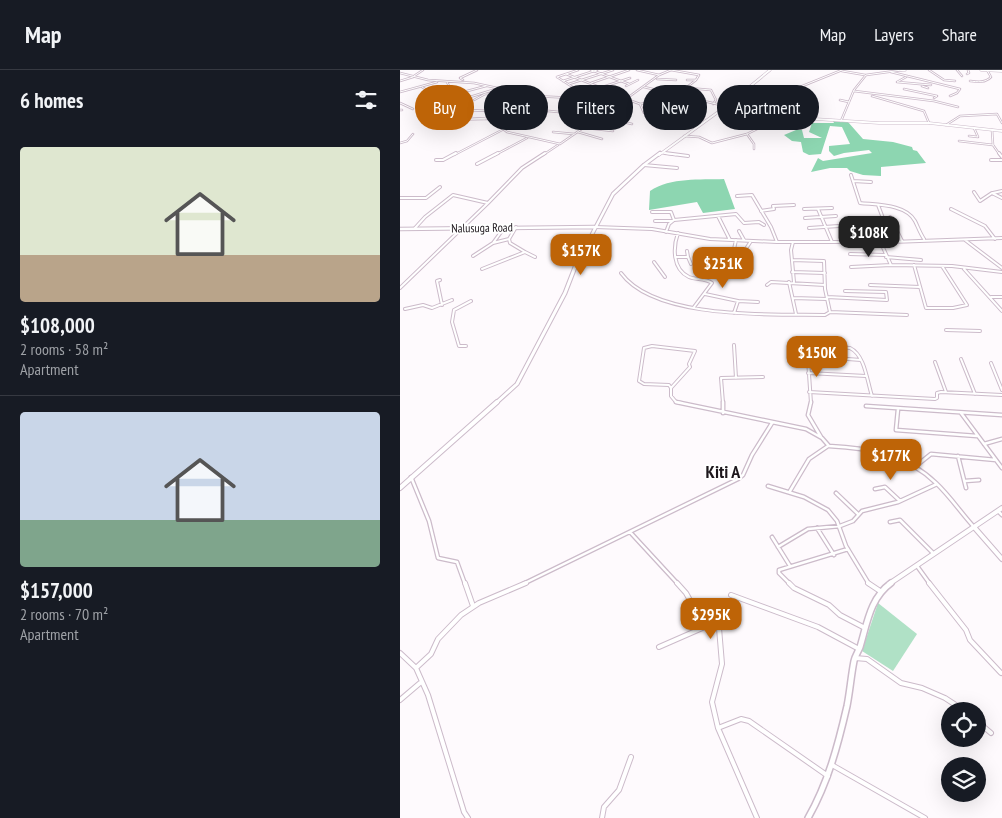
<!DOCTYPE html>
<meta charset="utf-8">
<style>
body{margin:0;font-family:"PT Sans Narrow",sans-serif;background:#242831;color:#f1f3f6;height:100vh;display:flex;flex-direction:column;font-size:19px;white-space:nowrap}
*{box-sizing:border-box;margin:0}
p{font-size:16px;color:#9ea1a6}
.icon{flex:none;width:28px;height:28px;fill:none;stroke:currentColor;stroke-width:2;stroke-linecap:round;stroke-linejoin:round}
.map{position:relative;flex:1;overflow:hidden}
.drawer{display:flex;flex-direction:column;background:#171b24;width:400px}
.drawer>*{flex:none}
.banner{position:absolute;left:15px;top:15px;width:475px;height:45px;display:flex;gap:10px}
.buttons{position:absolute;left:541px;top:632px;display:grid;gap:10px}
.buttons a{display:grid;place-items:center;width:45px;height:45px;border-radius:50%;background:#171b24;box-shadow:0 5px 20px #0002;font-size:25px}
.price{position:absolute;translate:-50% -42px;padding:0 11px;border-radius:10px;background:#be6407;color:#fff;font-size:16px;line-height:32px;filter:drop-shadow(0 1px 2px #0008)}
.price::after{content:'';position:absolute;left:50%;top:30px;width:15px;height:11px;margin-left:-8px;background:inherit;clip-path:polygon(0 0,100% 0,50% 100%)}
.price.on{background:#222;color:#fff}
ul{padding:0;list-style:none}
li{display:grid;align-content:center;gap:10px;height:265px;padding:0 20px}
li+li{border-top:1px solid #363941}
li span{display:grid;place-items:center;height:155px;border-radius:5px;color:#555}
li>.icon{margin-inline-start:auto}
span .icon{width:90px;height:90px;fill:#fffc;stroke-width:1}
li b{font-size:21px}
h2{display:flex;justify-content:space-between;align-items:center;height:60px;padding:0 20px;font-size:21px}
.chip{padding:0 18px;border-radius:22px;background:#171b24;box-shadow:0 5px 20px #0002;font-size:18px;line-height:45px}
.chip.on{background:#be6407;color:#fff}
header{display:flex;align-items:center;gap:30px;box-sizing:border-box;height:70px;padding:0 25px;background:#171b24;border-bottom:1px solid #363941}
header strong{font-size:24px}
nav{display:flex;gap:28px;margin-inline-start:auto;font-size:18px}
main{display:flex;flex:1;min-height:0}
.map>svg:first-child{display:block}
.green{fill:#b0e1c6}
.forest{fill:#8dd6b1}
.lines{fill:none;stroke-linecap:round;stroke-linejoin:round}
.street-far3-casing{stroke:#ccbbca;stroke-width:2.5}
.street-far2-casing{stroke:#ccbbca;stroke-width:4}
.street-far1-casing{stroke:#ccbbca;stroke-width:5}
.street-casing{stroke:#ccbbca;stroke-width:6}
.secondary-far4-casing{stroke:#ccbbca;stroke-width:3}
.secondary-far3-casing{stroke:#ccbbca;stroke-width:4.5}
.secondary-far2-casing{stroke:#ccbbca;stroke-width:5}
.secondary-far1-casing{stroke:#ccbbca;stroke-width:6}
.secondary-casing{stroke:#ccbbca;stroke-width:8}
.street-far3{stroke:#fff;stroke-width:1}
.street-far2{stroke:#fff;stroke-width:2}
.street-far1{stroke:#fff;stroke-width:2.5}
.street{stroke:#fff;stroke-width:4}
.secondary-far4{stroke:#fff;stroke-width:2}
.secondary-far3{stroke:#fff;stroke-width:2.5}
.secondary-far2{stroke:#fff;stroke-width:3}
.secondary-far1{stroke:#fff;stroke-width:4}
.secondary{stroke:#fff;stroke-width:5}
.labels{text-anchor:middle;stroke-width:4;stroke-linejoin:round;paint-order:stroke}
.far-street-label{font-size:12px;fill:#1d171c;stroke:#fff}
.quarter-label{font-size:18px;font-weight:bold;fill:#1d171c;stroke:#fff}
</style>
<header>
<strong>Map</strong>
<nav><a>Map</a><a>Layers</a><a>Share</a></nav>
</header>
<main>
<section class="drawer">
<h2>6 homes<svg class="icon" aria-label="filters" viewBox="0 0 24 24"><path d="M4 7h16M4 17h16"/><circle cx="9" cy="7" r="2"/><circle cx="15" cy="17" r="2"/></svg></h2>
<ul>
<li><span style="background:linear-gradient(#dfe7d0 70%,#b9a48a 0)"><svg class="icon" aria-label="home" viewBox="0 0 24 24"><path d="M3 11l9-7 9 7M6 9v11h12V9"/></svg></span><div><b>$108,000</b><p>2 rooms · 58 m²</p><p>Apartment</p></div></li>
<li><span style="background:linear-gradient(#c9d6e8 70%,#7fa58c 0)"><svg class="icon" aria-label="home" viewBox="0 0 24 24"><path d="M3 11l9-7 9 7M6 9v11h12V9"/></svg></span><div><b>$157,000</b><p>2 rooms · 70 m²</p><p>Apartment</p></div></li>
</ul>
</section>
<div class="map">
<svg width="602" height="748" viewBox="0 0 602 748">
<rect width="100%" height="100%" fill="#fefafd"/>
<!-- green -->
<path class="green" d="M478 533 517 564 493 601 462 581Z"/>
<!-- forest -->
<path class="forest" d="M433 51 448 52 463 69 493 72 512 77 513 80 517 81 526 93 481 97V106L463 105 450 101 447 98H430L411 102 418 88 423 91 472 83 469 80 444 83 434 86 429 81V76L450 74 442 57 430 56 421 84 409 85 403 82 401 72 392 71 384 65 396 60H402L404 68H422L409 62 412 53H434Z
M324 109 335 139 303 143 297 132 249 140 250 121C271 107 300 110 324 109Z"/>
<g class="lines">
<!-- street-far3 casing -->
<g class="street-far3-casing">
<path id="street-far3" d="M191 0 229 14
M237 0 259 5
M271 0 299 5 296 10H287
M529 0 544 10 555 11
M557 0 562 6
M442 1 465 5
M491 2 560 19 557 23 550 26
M0 3 28 10 74 13 134 26 213 30 226 29 259 5 271 0
M166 4 212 22
M567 4 569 3 568 0
M14 6 23 0
M157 7 188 27 187 29
M157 7 178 0
M506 7 497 12 531 15
M257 9 276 10
M63 10 60 8 77 0
M0 11 13 7
M163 11 197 0
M570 11C578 12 585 13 591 7L587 0
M47 12 49 16 60 23
M191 13 229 0
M169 14 213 0
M226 16 238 10
M351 16 381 23
M522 16 528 18
M22 17 44 31
M244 17 325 36
M288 18 311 20 316 30 313 34
M504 19 537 26 534 28
M454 21 534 31 558 37
M0 22 37 12
M184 23 230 8
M277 25 296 10
M472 26 524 41 529 53
M70 27 96 19
M141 27 121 35 114 41V46L91 50 107 62 160 74 225 29
M41 28 86 16
M226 29 240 34
M74 30 85 24H95
M440 30 449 32
M0 33 13 39
M126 34 139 37 143 35
M117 38 201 46
M0 40H2
M64 40 91 41 90 49 72 48 63 45Z
M343 40 442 0
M346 44 351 42
M257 45 244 43 240 34 258 32 266 35
M201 47 232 54
M286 47 305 50
M39 50 85 49
M441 51 454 20 466 5 502 0
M193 53 209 57
M546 55 560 46 597 44 602 53
M186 58 213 61
M592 60 593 75 600 85
M153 62 174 64
M178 62 202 69
M347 64 354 74V79
M284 66 299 67 312 73 347 64 367 54 375 46
M569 66 578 67 574 58
M559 71 593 75
M0 73 7 71 13 64
M262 83 276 85
M54 85 104 59
M95 85 127 68
M143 85 158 75"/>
</g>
<!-- street-far2 casing -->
<g class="street-far2-casing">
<path id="street-far2" d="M265 83 288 86
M599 83 602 87
M36 90H43L56 83
M591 90H602
M77 94 98 83
M244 95 277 98
M451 105 460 133C477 135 506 134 515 151 518 157 520 163 524 169
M453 111 471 112
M574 122 580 131 592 123 602 128
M593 123 602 121
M337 126 352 125 371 157 377 172
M0 128H26L40 117
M88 133 122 98 145 83
M478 135 492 172
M404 139 432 138
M418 139 432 172
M551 139 585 156 595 169
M361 141 374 139 373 136 394 135
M252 142H271L274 150 269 154 266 162
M318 146 330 170
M490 147 502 171
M405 148 436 146
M274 150 336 144 344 153 359 152 364 155
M255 151H272
M195 157 252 159 310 169 377 172H492L602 168
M409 158 439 156
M339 161 344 170
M278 163C273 177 272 199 289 207 296 210 305 208 312 213L294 237
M565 170 602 198
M480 171 491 195 552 196 602 202
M393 172 391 180 394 212
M93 173 104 158
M287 181 288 187
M125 182 135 187
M450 184 485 185
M73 186 93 173 109 169
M276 187H288L291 194
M486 187 521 190
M340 188 351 171
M392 190 424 191 425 219 430 242
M254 192 265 207
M331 193 336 170
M514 195 526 238H553L567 235 542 196
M451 197 491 195
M82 199 125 182 110 173 109 169 116 157
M564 199 602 241
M392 202 425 203
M221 203C255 250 372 244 425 245L430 242 507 245
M40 210 37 211 42 235
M389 212 396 244
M367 215 371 212 425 215
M470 215 520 217
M0 218 88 133 53 125 25 147 15 158
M305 224 338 231 358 232
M427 227 487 230 486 222 445 221
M591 227H602
M393 228 427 229
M5 239 23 235 32 238 52 230
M334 243 338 231
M546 260 580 261
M334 275 336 308
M66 276H59L52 252 54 240 71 231
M252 276 295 281 289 294 290 297 271 318 269 315 244 314 239 311 244 278Z
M408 286 461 290
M561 289 575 324
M535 292 546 322
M591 293 602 320
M408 303 466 306
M271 318V326L276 332 282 333
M409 322 535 329 537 328V323L541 322 602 325
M323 333 321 308 363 307
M411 333 407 275 450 278C465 285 467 311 472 326"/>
</g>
<!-- street-far1 casing -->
<g class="street-far1-casing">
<path id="street-far1" d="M276 332 406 359 422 368 429 376C469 378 506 384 536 413 550 426 561 443 574 457
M411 332 408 345 421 367
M466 336 602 345
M498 339 496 360 577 366
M323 343V332
M561 343 602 398
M584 374 602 369
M558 386 566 418
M516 396 531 384 596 390
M11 407 29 451 38 488 57 492 65 514
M565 411 579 410
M368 416 404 427 428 440 437 451 446 476 469 514
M475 419 485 417 500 431
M390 421 409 389 428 376
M436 423 458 444
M598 441 602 445
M490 452 500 450 533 483
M417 458 434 485
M230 462 278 514
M372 467 390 496
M378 477 408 459 440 456 453 451 462 441 498 432 537 414
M517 496 530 514
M123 514 338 409 343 405 352 385 372 353
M390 514 379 503V500L448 479"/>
</g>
<!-- street casing -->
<g class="street-casing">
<path id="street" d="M65 513 73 536
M277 513 286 523 302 552 306 555 315 554 319 558 322 594 312 632 318 658 341 649 349 651 428 706
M389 513 394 518 429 535 440 545 465 558
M468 513 480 521
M529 513 566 560 570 570 601 603
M331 525 418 557 459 579
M259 577 307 556
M0 583 16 598 28 625 64 742 68 748
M455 588 467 589 501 613 522 618 545 628 565 641
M17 597 31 584 38 569 61 545 79 533 126 513
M0 630 20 613
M578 652 591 663
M318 658 357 748
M432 695 525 748
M202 748 204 737 219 720 231 687"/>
</g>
<!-- secondary-far4 casing -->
<g class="secondary-far4-casing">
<path id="secondary-far4" d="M501 0H505
M581 0 602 1
M325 37 383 47 479 53H529L602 61
M259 85 325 37 370 0"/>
</g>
<!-- secondary-far3 casing -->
<g class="secondary-far3-casing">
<path id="secondary-far3" d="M0 159 194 157
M177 193 213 124 244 95 260 83"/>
</g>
<!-- secondary-far2 casing -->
<g class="secondary-far2-casing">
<path id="secondary-far2" d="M96 333 117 314 165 223 177 192"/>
</g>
<!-- secondary-far1 casing -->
<g class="secondary-far1-casing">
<path id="secondary-far1" d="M0 418 97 332
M574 457 602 489
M489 514 602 438"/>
</g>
<!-- secondary casing -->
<g class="secondary-casing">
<path id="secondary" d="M408 748C428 713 438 675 447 636 450 621 451 606 454 591 455 586 458 582 460 577 467 554 470 528 491 513"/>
</g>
<!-- street-far3 -->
<use href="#street-far3" class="street-far3"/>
<!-- street-far2 -->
<use href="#street-far2" class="street-far2"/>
<!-- street-far1 -->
<use href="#street-far1" class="street-far1"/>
<!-- street -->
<use href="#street" class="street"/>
<!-- secondary-far4 -->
<use href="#secondary-far4" class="secondary-far4"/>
<!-- secondary-far3 -->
<use href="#secondary-far3" class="secondary-far3"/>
<!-- secondary-far2 -->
<use href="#secondary-far2" class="secondary-far2"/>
<!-- secondary-far1 -->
<use href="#secondary-far1" class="secondary-far1"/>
<!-- secondary -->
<use href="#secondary" class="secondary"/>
</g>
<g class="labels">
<!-- far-street labels -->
<g class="far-street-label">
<text transform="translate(82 158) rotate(-1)" y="4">Nalusuga Road</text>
</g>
<!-- quarter labels -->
<g class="quarter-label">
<text x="323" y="408">Kiti A</text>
</g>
</g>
</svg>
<div class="buttons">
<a><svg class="icon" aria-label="locate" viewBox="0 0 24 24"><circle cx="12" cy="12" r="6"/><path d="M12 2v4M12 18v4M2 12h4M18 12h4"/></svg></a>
<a><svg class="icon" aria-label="layers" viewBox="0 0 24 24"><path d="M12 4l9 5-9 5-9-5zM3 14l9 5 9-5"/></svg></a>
</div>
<b class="price on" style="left:469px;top:188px">$108K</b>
<b class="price" style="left:181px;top:206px">$157K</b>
<b class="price" style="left:323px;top:219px">$251K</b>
<b class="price" style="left:417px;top:308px">$150K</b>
<b class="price" style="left:491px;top:411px">$177K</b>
<b class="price" style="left:311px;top:570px">$295K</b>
<div class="banner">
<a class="chip on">Buy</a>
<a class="chip">Rent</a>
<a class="chip">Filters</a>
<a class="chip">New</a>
<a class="chip">Apartment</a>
</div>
</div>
</main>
